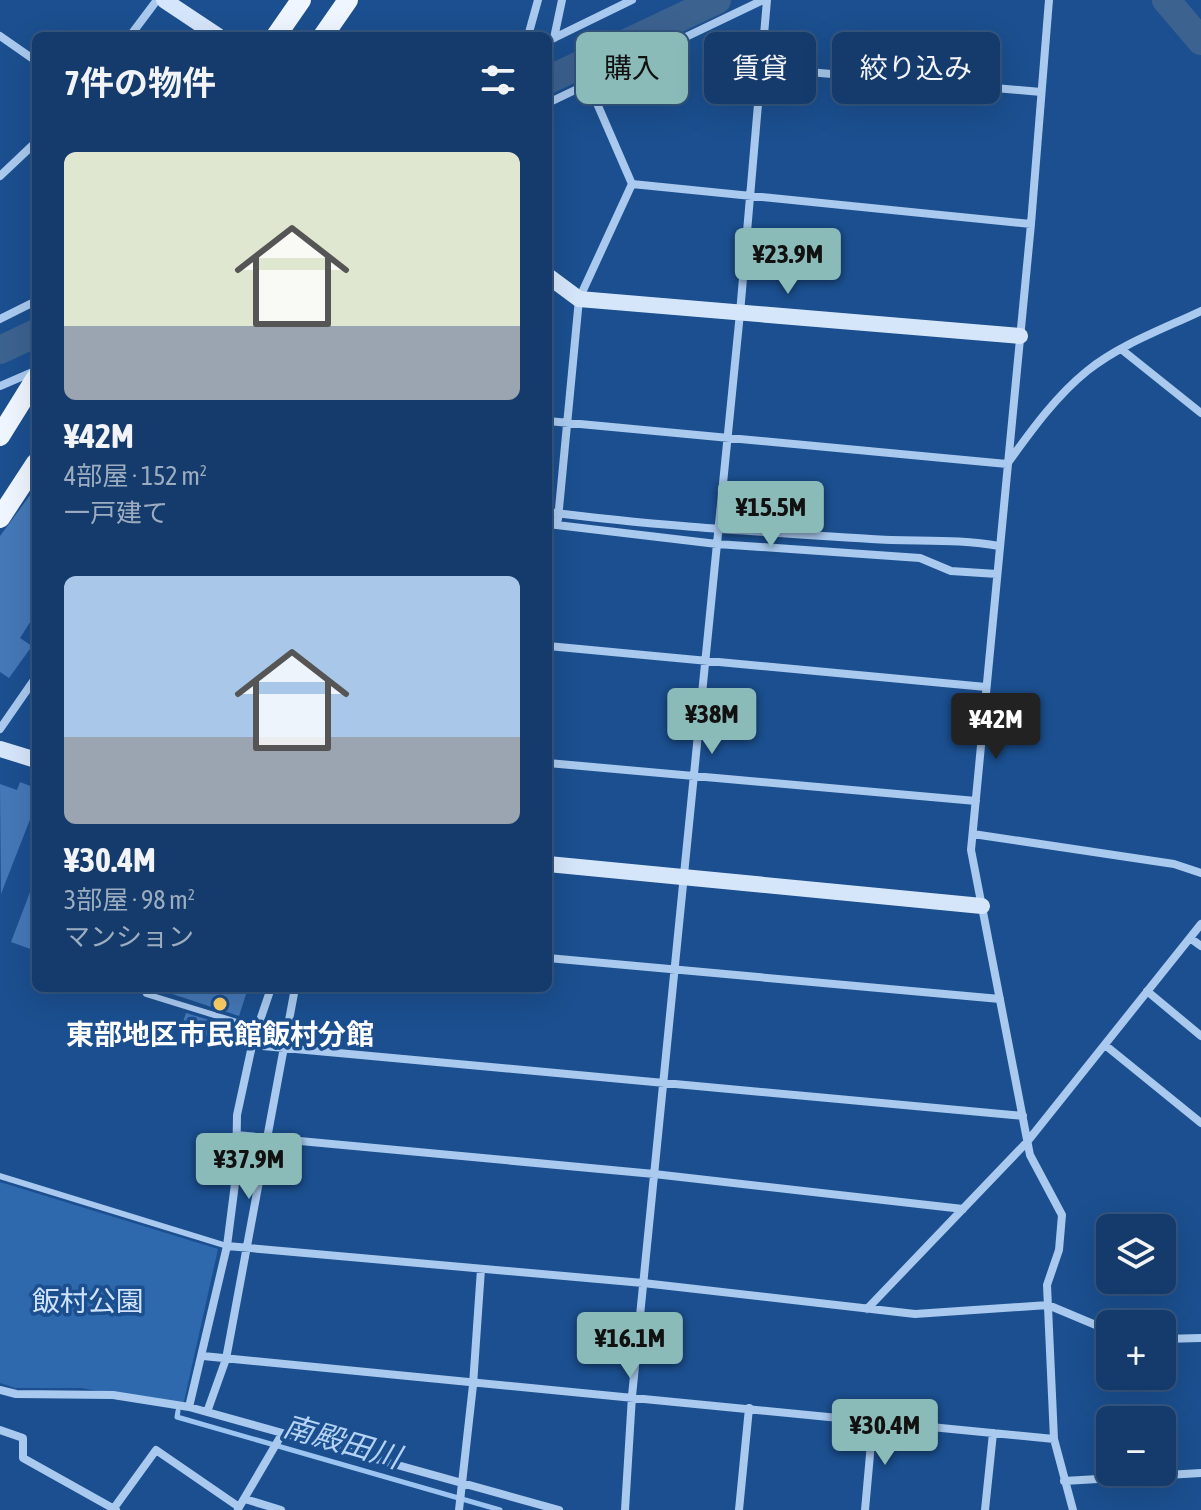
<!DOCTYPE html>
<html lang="ja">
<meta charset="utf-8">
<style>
body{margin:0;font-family:"Asap Condensed","Noto Sans JP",sans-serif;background:#214673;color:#f1f3f6;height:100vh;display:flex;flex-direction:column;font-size:30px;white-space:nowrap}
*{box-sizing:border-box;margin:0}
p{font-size:26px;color:#9dadc1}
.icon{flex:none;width:44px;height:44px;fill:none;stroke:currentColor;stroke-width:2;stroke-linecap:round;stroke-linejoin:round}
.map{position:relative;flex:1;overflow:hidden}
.details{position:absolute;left:32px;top:32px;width:520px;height:960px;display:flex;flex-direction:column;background:#143b6b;border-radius:12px;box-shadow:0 8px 32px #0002,0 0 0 2px #33557e}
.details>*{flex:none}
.hud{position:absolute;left:576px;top:32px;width:504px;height:72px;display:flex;gap:16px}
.tools{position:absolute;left:1096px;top:1214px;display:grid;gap:16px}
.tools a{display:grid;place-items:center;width:80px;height:80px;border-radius:12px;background:#143b6b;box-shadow:0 8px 32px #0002,0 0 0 2px #33557e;font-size:40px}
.price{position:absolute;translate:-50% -68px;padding:0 18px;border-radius:8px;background:#8bbbb9;color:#111;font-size:26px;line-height:52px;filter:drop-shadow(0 2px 4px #0008)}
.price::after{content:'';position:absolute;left:50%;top:48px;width:24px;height:18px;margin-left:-12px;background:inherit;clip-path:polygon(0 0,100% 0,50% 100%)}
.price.current{background:#222;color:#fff}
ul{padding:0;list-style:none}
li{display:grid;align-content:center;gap:16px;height:424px;padding:0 32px}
li span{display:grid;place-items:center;height:248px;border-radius:12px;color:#555}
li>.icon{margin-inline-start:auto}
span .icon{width:144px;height:144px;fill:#fffc;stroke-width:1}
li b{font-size:34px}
h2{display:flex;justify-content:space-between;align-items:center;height:96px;padding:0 32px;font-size:34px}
.pill{padding:0 28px;border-radius:12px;background:#143b6b;box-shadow:0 8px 32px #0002,0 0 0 2px #33557e;font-size:28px;line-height:72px}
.pill.current{background:#8bbbb9;color:#111}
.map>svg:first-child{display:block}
.green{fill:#2e69ad}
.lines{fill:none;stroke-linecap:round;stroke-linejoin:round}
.stream{stroke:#9cc4f0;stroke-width:5}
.river{stroke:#3c6290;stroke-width:28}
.building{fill:#4478b7}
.path{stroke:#a9c9ee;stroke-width:3;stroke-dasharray:4 6;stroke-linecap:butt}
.lane{stroke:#a9c9ee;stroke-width:6}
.street{stroke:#a9c9ee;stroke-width:8}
.secondary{stroke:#d6e6fa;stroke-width:16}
.primary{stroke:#f0f6ff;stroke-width:20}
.poi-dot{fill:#ffd166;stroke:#1b4f8f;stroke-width:3}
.labels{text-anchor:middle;stroke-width:7;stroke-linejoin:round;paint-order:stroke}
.poi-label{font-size:28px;font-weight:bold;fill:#fff;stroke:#1b4f8f}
.park-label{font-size:28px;fill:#cfe3fa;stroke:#1b4f8f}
.water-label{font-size:30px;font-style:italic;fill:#b5d3f5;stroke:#1b4f8f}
</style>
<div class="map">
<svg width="1201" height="1510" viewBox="0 0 1201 1510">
<rect width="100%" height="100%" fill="#1b4f8f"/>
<!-- green -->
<path class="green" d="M0 1182 218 1249 183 1406 81 1388H15L0 1383Z"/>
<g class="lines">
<!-- stream -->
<path class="stream" d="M178 1411 177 1417 500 1510"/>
<!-- river -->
<path class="river" d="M1166 0 1201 41
M548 80 717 0
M0 350 36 333"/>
</g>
<!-- building -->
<path class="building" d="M36 487V613L20 638 32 646 9 678 0 672V536Z
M20 782 36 788V804L1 894 0 784 17 790Z
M35 879 36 880V951L11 942Z
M154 988H248L239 1016Z
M186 1013 232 1027 229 1042 181 1028Z"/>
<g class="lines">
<!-- path -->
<path class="path" d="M548 65 553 50"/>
<!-- lane -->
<path class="lane" d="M148 988 146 994 237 1022
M0 1176 227 1246"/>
<!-- street -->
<path class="street" d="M1049 0 1031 224 971 850 1030 1155 1062 1215 1059 1250 1047 1285 1054 1439 1073 1510
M0 36 36 61
M130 36 157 0
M528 36 538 0
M554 38 562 0
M548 41 632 0
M761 68 1041 92
M589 85 632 184 1031 224
M548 103 763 0
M0 176 36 142
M0 319 36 301
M1121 349 1201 413
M0 386 35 371
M548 421 1007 464C1031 431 1055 397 1087 371 1119 345 1163 329 1201 311
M548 512C655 526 763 532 871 539 914 542 957 538 999 546
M558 519 579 299 632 184
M548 524 717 544 920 558 951 571 997 574
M548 646 986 687
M0 729 36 677
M548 763 976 801
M973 834 1174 864 1201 873
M1190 938 1201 946
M548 958 1000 999
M1147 991 1201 1036
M252 1045 1023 1116
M1105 1045 1201 1123
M236 1135 654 1174 963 1209
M227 1246 643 1283 915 1314 1048 1305 1110 1331
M867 1309 1027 1142 1201 924
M1162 1339 1201 1338
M203 1356 1054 1439
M0 1390 16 1394 113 1395 189 1407 559 1510
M189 1407 227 1246 236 1176 237 1115 253 1041 271 988
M207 1412 226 1359 295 988
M0 1430 23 1438V1458L116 1510
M1064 1481 1201 1473
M245 1499 281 1510
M114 1508 156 1450 239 1507
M238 1509 282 1434
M459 1510 473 1385 481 1269
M625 1510 632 1396 740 313 767 0
M739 1510 749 1408
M865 1510 873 1421
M985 1510 993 1433"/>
<!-- secondary -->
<path class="secondary" d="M164 0 218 36
M548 276 579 299 1020 336
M0 749 36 760
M548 864 982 906"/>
<!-- primary -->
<path class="primary" d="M276 36 301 0
M323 36 348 0
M0 436 36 378
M0 518 36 463"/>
</g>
<!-- markers -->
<circle class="poi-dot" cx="220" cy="1004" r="8"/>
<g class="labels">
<!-- poi labels -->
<g class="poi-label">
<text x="220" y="1044">東部地区市民館飯村分館</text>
</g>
<!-- park labels -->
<g class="park-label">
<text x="88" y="1311">飯村公園</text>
</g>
<!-- water labels -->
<g class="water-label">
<text transform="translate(342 1442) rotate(16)" y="10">南殿田川</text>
</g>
</g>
</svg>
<div class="tools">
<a><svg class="icon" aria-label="layers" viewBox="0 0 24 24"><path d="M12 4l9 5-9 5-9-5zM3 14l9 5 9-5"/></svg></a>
<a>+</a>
<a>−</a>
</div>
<b class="price" style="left:788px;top:296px">¥23.9M</b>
<b class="price" style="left:771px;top:549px">¥15.5M</b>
<b class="price" style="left:712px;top:756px">¥38M</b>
<b class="price current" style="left:996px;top:761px">¥42M</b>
<b class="price" style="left:249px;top:1201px">¥37.9M</b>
<b class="price" style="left:630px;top:1380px">¥16.1M</b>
<b class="price" style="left:885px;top:1467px">¥30.4M</b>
<div class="hud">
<a class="pill current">購入</a>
<a class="pill">賃貸</a>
<a class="pill">絞り込み</a>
</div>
<section class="details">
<h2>7件の物件<svg class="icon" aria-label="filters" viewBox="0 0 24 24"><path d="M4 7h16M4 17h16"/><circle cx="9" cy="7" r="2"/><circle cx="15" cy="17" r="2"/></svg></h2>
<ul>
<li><span style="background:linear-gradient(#dfe7d0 70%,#9aa5b1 0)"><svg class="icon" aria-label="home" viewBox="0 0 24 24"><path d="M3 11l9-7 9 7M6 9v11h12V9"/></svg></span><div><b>¥42M</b><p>4部屋 · 152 m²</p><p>一戸建て</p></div></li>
<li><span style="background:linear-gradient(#a9c7e8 65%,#9aa5b1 0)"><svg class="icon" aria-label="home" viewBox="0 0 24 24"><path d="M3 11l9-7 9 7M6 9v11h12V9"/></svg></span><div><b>¥30.4M</b><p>3部屋 · 98 m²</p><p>マンション</p></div></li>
</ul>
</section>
</div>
